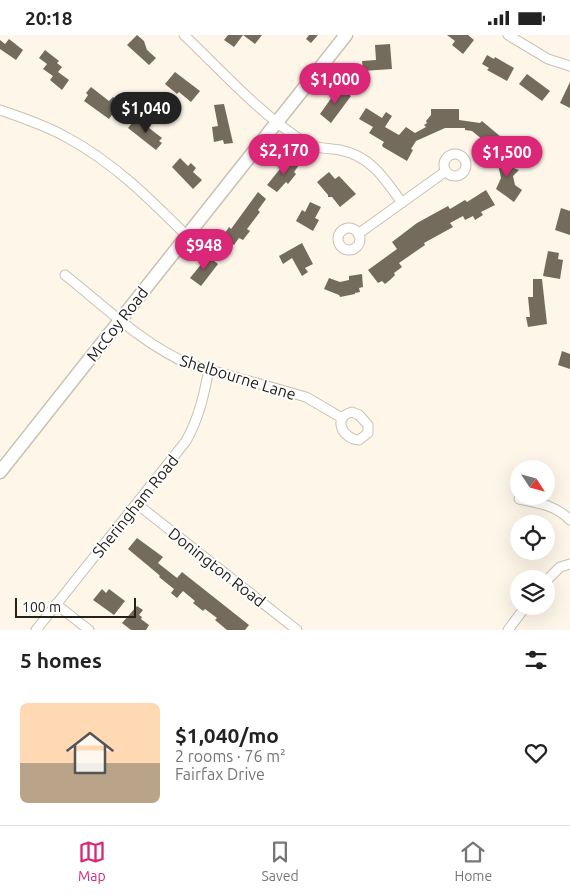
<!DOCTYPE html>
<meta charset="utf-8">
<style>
body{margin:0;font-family:Ubuntu,sans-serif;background:#f6f6f6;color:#222;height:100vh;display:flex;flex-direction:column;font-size:19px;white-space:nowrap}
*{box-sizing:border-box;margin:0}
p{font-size:16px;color:#767676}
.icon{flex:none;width:28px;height:28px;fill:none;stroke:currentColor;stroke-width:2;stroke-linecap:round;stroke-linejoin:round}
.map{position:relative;height:595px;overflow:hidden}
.side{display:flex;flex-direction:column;background:#fff;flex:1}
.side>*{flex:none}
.needle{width:32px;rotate:126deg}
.controls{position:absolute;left:510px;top:425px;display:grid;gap:10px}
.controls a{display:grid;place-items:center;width:45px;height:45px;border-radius:50%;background:#fff;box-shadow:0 5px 20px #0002;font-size:25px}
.scale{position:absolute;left:15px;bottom:12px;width:121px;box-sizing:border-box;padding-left:5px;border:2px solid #25211b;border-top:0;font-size:14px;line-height:18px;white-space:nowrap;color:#25211b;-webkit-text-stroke:4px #fff;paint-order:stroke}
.price{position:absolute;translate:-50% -42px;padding:0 11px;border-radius:18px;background:#db2777;color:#fff;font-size:16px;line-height:32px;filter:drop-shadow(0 1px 2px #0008)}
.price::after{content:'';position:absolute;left:50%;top:30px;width:15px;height:11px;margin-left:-8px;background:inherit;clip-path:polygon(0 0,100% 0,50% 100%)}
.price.on{background:#222;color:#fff}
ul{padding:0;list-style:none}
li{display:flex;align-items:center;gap:15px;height:125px;padding:0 20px}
li span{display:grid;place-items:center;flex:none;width:140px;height:100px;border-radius:8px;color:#555}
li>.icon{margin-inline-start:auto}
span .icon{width:60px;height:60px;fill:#fffc;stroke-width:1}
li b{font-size:21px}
h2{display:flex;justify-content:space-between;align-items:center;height:60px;padding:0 20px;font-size:21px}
.status{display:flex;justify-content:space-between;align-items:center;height:35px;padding:0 25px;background:#fff;direction:ltr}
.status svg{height:14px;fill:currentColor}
.menu{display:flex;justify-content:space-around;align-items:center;height:70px;border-top:1px solid #e0e0e0;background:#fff;font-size:14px;color:#767676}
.menu a{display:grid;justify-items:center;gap:2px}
.menu .on{color:#db2777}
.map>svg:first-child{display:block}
.building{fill:#746b5d}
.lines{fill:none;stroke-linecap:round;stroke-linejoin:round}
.street-casing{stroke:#cac1b1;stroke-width:11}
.secondary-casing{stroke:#cac1b1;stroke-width:15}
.street{stroke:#fff;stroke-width:9}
.secondary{stroke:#fff;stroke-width:12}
.labels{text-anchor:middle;stroke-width:4;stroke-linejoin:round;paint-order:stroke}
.street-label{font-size:16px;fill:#25211b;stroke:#fff}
</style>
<div class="status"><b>20:18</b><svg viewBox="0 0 49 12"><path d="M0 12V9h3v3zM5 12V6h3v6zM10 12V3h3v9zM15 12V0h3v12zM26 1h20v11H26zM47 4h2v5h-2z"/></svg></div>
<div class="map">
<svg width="570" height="595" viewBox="0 0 570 595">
<rect width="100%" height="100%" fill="#fef6e9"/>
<!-- building -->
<path class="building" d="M137 0 144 6 147 15 156 23 149 30 127 10Z
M228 0H243L234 12 224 5Z
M243 0H262L255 9Z
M309 0H318L311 8 306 4Z
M447 0H468L474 5 463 19 452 10 455 6Z
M9 4 23 15 16 25 0 14V5L5 9Z
M390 9 392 34 363 36 362 26 376 25 375 10Z
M45 15 59 26 57 28 62 32 58 37 69 45 62 55 50 45 53 41 43 34 47 29 39 23Z
M487 20 494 24 495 22 514 33 507 46 487 35 489 33 482 29Z
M175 37 200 56 191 67 179 57 177 59 165 49Z
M527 39 550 56 542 66 519 49Z
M570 47V73L560 68Z
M91 52 109 66 113 62 123 70 124 67 132 73 126 81 117 73 109 84 84 66 88 60 86 58Z
M339 52 351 61 331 88 320 79Z
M224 69 233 108 224 109 223 105 214 107 212 92 218 91 214 70Z
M366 73 382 83 386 77 392 81 385 92 399 100 406 92 415 98 426 92 424 90 427 88 426 86 431 80V74H459V85L480 88 482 86 501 102 494 110 485 103 483 105 472 96 465 95V93H445L416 106 411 114 413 115 407 126 383 112 382 110 384 107 369 98 373 92 359 84Z
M136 83 162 103 159 106 162 108 156 115 128 93Z
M509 117 511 132 519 135 513 141 515 150 522 155 514 167 496 154 501 143 496 120Z
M180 123 188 131 191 128 196 133 193 137 202 145 193 154 172 132Z
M291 124 299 130 294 137 296 139 288 149 286 147 277 157 267 150 284 129 286 130Z
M329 137 335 144 339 141 356 159 340 172 332 162H328V160L317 147Z
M486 155 495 170 481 177 483 180 475 185 473 181 465 185 463 181 450 188 453 192 424 208 425 210 399 228 402 232 394 238 395 240 390 245 385 249 382 246 378 248 368 235 397 214 392 207 417 188 448 171 450 174 465 165 467 167Z
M258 157 266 164 258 175 260 177 247 194 250 196 243 205 239 203 234 210 230 207 228 209 221 204 229 192 231 194Z
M310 167 321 172 315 183 319 185 313 196 296 186 302 175 305 177Z
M561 173 570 176V200L555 195Z
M302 208 313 229 305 233 308 237 302 241 292 223 283 229 279 221Z
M548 216 559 218 558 224 563 225 560 244 543 241Z
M208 221 218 229 201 251 190 243Z
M362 239 363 252 359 253 360 257 355 258V259L340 262 339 260 324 254 329 243 340 247 349 245V241Z
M533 244H542L547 289 528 292 526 282H530L528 262H533Z
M562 316 570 319V334L558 330Z
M137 503 163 522 158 528 177 543 182 537 249 590 245 595H227L215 585 217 583 205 574 203 576 193 568 195 566 183 556 177 563 171 558 174 554 159 542 160 541 158 539 128 514Z
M102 554 106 558 109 554 125 566 114 580 93 565Z
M137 571 143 575 139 580 142 582 141 584 149 590 146 595H131L122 588Z"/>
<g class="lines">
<!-- street casing -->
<g class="street-casing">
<path id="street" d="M184 0C222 36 259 78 304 107 315 114 328 113 340 115 371 121 385 144 402 168
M508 0 548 24 570 31
M0 75C23 83 47 91 68 103 114 128 150 164 187 201
M444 130a11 11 0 1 1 22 0a11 11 0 1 1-22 0Z
M338 204a11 11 0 1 1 22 0a11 11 0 1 1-22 0Z
M358 199 446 136
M65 240C103 270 145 311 189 329L306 362 342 383
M352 377 359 380 368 390V398L359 405C342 404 332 382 352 377Z
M519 464C539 468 555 470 570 485
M137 469 297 595
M546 546 560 532 570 529
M56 569 89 595
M36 595 186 406C199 383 204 360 209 334
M508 595 526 571"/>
</g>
<!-- secondary casing -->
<g class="secondary-casing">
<path id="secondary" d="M0 437 346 0"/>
</g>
<!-- street -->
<use href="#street" class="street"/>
<!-- secondary -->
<use href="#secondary" class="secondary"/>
</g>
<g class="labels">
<!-- street labels -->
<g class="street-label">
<text transform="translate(117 289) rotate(-52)" y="6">McCoy Road</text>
<text transform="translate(238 342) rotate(17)" y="6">Shelbourne Lane</text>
<text transform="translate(135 471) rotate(-51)" y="6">Sheringham Road</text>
<text transform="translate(217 532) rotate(38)" y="6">Donington Road</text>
</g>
</g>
</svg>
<div class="controls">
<a><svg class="needle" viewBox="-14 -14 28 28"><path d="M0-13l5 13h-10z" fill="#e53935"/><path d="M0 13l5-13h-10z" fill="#767676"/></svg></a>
<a><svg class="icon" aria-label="locate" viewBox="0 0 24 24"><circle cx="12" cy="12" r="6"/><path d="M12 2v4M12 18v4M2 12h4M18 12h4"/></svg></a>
<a><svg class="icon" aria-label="layers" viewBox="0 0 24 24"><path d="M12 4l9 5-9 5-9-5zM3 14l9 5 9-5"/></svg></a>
</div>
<div class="scale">100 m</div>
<b class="price" style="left:335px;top:70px">$1,000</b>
<b class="price on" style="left:146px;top:99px">$1,040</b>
<b class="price" style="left:284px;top:141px">$2,170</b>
<b class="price" style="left:507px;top:143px">$1,500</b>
<b class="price" style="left:204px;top:236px">$948</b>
</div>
<section class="side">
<h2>5 homes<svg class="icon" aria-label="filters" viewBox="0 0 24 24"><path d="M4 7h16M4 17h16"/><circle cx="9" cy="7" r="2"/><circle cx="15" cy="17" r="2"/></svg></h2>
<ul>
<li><span style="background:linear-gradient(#ffd9b3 60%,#b9a48a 0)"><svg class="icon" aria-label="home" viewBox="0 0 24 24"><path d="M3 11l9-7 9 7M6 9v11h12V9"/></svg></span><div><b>$1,040/mo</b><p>2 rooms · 76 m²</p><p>Fairfax Drive</p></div><svg class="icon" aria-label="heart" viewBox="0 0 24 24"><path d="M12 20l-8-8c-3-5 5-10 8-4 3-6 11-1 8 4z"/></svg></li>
</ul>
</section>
<nav class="menu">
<a class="on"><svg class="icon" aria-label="map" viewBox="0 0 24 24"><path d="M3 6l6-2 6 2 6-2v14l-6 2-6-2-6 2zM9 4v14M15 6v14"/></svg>Map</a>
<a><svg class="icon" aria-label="saved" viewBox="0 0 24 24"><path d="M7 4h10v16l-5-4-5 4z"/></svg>Saved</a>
<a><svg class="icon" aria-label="home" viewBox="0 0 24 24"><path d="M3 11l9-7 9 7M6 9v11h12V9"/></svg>Home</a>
</nav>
